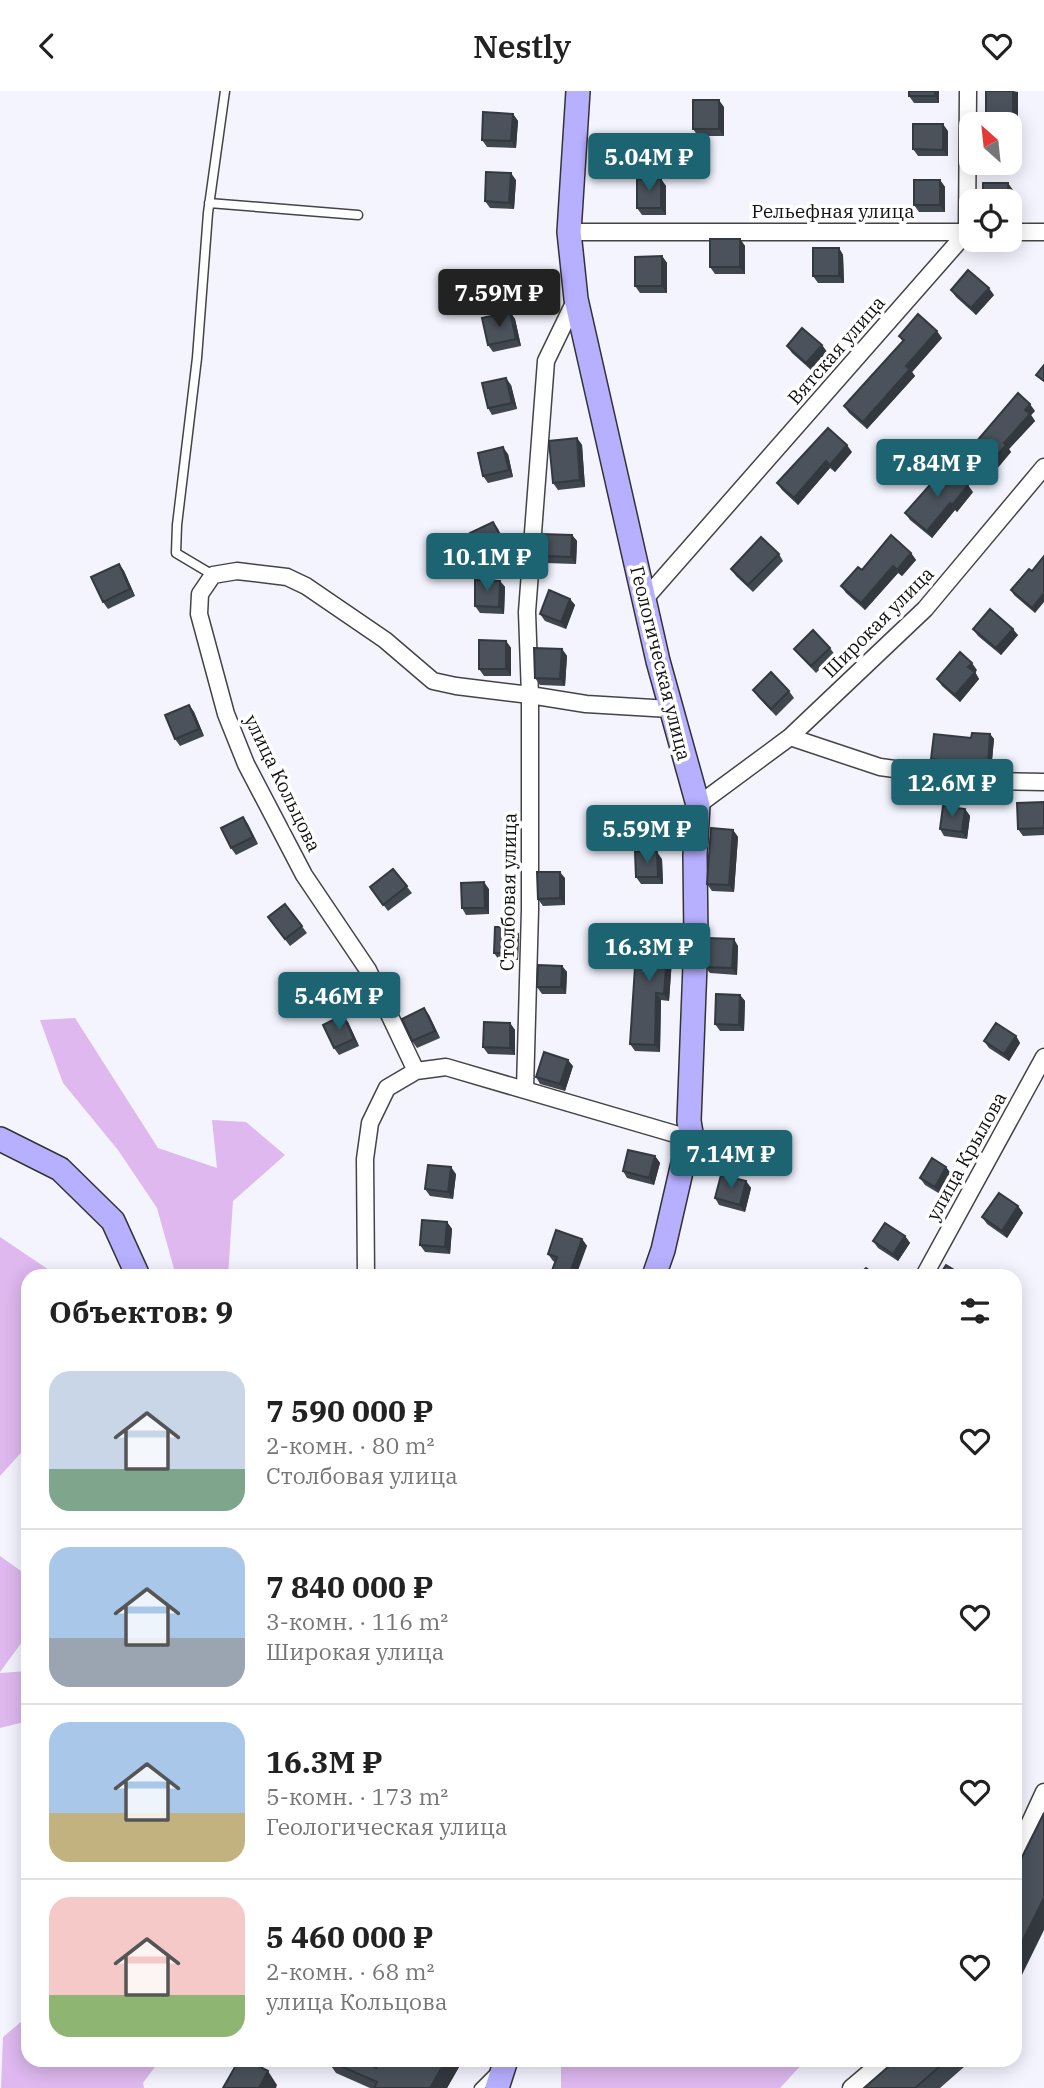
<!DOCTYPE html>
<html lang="ru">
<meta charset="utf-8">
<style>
body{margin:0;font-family:"IBM Plex Serif",serif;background:#f2f2f2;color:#222;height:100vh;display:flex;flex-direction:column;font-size:26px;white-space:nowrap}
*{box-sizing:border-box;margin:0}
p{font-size:23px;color:#767676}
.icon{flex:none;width:38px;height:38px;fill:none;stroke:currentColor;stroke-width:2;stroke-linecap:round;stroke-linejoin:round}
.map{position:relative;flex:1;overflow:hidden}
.details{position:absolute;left:21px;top:1178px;width:1001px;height:798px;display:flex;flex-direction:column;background:#fff;border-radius:21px;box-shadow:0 4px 18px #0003}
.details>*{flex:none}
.needle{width:46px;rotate:333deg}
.controls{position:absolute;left:959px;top:21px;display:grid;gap:14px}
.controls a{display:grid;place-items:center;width:63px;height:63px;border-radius:14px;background:#fff;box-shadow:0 4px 18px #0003;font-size:35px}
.price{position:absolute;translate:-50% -60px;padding:0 16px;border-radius:7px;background:#1d6472;color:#fff;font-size:23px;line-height:46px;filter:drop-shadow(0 2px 4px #0008)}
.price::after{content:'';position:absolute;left:50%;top:42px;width:21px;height:16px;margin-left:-10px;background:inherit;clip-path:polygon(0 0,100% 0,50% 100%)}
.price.on{background:#222;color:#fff}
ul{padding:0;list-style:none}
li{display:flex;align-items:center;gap:21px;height:175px;padding:0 28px}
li+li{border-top:2px solid #e0e0e0}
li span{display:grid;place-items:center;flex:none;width:196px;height:140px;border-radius:21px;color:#555}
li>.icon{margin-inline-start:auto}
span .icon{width:84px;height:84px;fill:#fffc;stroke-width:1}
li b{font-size:30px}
h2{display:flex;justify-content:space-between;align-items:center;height:84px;padding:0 28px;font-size:30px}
header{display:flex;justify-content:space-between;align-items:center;height:91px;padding:0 28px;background:#fff;font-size:32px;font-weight:600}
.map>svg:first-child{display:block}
.grass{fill:#deb8ef}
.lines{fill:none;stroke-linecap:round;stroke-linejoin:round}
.lane-casing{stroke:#444;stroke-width:11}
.street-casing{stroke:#444;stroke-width:19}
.secondary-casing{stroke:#333;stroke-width:26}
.lane{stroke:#fff;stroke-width:8}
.street{stroke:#fff;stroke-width:16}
.secondary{stroke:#b7afff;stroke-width:23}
.wall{fill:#40474e}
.shaded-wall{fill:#343940}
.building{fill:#4b525b;stroke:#343940;stroke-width:2}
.labels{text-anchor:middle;stroke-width:7;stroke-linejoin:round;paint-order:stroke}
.street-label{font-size:19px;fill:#111;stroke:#fff}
</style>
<header><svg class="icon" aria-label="back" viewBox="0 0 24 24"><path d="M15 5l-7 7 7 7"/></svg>Nestly<svg class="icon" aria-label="heart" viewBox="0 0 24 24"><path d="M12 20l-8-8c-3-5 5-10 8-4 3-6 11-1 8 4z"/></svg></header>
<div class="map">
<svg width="1044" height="1997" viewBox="0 0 1044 1997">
<rect width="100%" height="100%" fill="#f4f4ff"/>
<!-- grass -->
<path class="grass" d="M75 927 158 1057 217 1077 212 1029 246 1031 285 1064 233 1110 228 1185H176L157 1117 118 1059 63 992 40 929Z
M0 1146 58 1185H28V1354L0 1385Z
M0 1465 28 1485V1543L0 1581Z
M28 1580V1630L0 1637V1582Z
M28 1925V1969H160L143 1992 144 1997H1L3 1946Z
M557 1969H806L780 1997H561V1973Z"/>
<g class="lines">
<!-- lane casing -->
<g class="lane-casing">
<path id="lane" d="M209 112 358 124
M213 484 176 462 177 434 197 267 208 122 225 0
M479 1997 495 1981"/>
</g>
<!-- street casing -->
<g class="street-casing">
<path id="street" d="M569 141H971
M1010 141H1044
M643 510 967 141 968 0
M790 646 925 518 1044 376
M698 714 790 646 880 676 984 690 1044 691
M416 980 446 976 692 1048
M525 998 530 819V604L527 521 546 270 576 208
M366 1185 365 1068 370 1032 387 997 416 980 368 879 304 784 246 673 226 623 199 523 200 503 213 484 237 480 287 486 306 495 385 549 433 590 456 595 530 604 586 613 670 618
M924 1185 1044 966
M1015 1764 1044 1701
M851 1997 884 1969"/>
</g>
<!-- secondary casing -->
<g class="secondary-casing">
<path id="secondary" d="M578 0 569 141 576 208 658 570 698 714 695 764 696 848 689 1030 692 1048 683 1072 663 1159 654 1185
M0 1048 60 1078 113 1130 138 1185
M497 1997 506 1969"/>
</g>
<!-- lane -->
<use href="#lane" class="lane"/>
<!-- street -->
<use href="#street" class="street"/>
<!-- secondary -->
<use href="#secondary" class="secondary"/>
</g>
<!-- wall -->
<path class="wall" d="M939 0V12H914L909 5Z
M1018 1V29H991L986 22Z
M724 16V45H698L693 38Z
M513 23 518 30 516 57 487 56 482 49Z
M948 40V65H918L913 58Z
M661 88 666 95V124H642L637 117Z
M516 89 514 118 490 117 485 110Z
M940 89 945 96V121H919L914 114Z
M740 148 745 155V183H715L710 176Z
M839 157 843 164 844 192H818L813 185Z
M662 165 667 172V202H640L635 195Z
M951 199 994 204 976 224 956 206Z
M510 221 515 228 521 255 493 261 488 254Z
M899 245 942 247 912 281 915 285 867 338 849 322 844 315 903 251Z
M822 254 827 261 811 279 792 262 787 255Z
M511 294 517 318 492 324 488 317Z
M1035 320 1031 324 1035 330 1009 358 1011 361 995 380 975 364 971 357Z
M577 347 582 354 585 396 558 399 553 392Z
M852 361 835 381 830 377 798 414 782 399 777 392Z
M508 363 513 386 488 392 483 385Z
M973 401 957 421 955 419 932 447 910 429 905 422Z
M493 431 498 438 509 461 487 472 482 465Z
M572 444 577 450 576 473 545 472 540 465Z
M911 462 916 469 902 485 898 482 865 519 846 502 841 495 862 479Z
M779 463 783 470 753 501 736 485 731 478Z
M119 473 124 480 135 505 108 518 103 511Z
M1029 478 1035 522 1014 504 1011 499Z
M500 490 505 496 504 523 480 522 475 515Z
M570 508 575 514 566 538 545 530 540 523Z
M973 538 1018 544 1001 564 978 545Z
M506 550 511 557V585H484L479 578Z
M830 557 835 564 816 582 799 564 794 558Z
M562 558 567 565 565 595 540 594 535 587Z
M977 579 975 581 979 588 960 611 942 595 937 588Z
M753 599 789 600 794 607 776 625 758 606Z
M189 614 194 621 204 645 180 655 175 648Z
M990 643 994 648 991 680 935 673 931 668 971 647Z
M1044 711V744L1023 745 1018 738Z
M965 718 970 725 967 748 944 745 940 738Z
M243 726 258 753 236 764 231 757Z
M733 739 738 746 734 801 712 800 707 793Z
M662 768 663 793H641L636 786Z
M393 778 412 802 388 820 370 796Z
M565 787V814L543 815 538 808Z
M489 798V823L466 824 462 817Z
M285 813 307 842 290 855 268 826Z
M514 836 519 843 518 869H499L494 862Z
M674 841 669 910 661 909 660 961 635 960 630 953 641 876Z
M738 855 737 884 710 882 705 876Z
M562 875 567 881 566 903H542L537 896Z
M740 904 745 910 744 940H720L715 933Z
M424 917 429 924 440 947 417 957 412 950Z
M348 931 359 955 339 964 334 957Z
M510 932 515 939V964L488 963 483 956Z
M1016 945 1020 952 1009 970 989 957 984 950Z
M573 975 565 1000 540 993 536 986Z
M655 1065 660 1072 654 1094 627 1087 623 1080Z
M946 1076 951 1083 940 1103 925 1094 920 1087Z
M456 1083 453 1108 430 1105 425 1098Z
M746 1090 751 1097 745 1121 719 1114 715 1107Z
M1018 1115 1023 1122 1007 1147 987 1133 982 1126Z
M447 1131 452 1138 450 1163 425 1161 420 1154Z
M905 1145 910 1152 898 1170 878 1157 873 1150Z
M582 1148 587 1155 555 1171 553 1170 548 1163Z
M327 1969 376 1977 382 1969H463L447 1997H370L336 1982Z
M896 1969H972L940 1997H864Z"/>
<!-- shaded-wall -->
<path class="shaded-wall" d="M935 0H939V12L935 5Z
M1013 0 1018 1V29L1013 22Z
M719 9 724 16V45L719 38Z
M513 23 518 30 516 57 511 50Z
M943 33 948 40V65L943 59Z
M511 82 516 89 514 118 509 112Z
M661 88 666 95V124L661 117Z
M940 89 945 96V121L940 114Z
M1008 92 1013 99V127L1010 123Z
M740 148 745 155V183L740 176Z
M839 157 843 164 844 192 839 185Z
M662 165 667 172V202L662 195Z
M989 197 994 204 976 224 971 217Z
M510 221 515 228 521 255 516 248Z
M937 240 942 247 912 281 915 285 867 338 863 331 906 275Z
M822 254 827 261 811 279 806 272Z
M506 287 511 294 517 318 512 312Z
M1030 313 1035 320 1031 324 1035 330 1009 358 1011 361 995 380 990 373 1025 319Z
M577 347 582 354 585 396 580 389Z
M847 354 852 361 835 381 830 374Z
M503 356 508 363 513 386 509 379Z
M826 370 830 377 798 414 794 407Z
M968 394 973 401 957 421 952 414Z
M950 412 955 419 932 447 927 440Z
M493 431 498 438 509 461 505 454Z
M572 444 577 450 576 473 571 466Z
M911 462 916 469 902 485 897 479Z
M119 473 124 480 135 505 130 498Z
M893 475 898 482 865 519 861 512Z
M500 490 505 496 504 523 499 516Z
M1044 502V511L1035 522 1032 517Z
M570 508 575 514 566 538 561 531Z
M1013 538 1018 544 1001 564 996 557Z
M506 550 511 557V585L506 578Z
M562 558 567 565 565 595 560 588Z
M972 572 977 579 975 581 979 588 960 611 955 604 968 576Z
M189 614 194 621 204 645 199 638Z
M990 643 994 648 991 680 988 675Z
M965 718 970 725 967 748 962 741Z
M243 726 248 733 258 753 253 746Z
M733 739 738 746 734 801 729 794Z
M657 761 662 768 663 793 658 786Z
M560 781 565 787V814L560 807Z
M484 791 489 798V823L485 817Z
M669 834 674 841 669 910 664 903Z
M514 836 519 843 518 869 513 862Z
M734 848 738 855 737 884 732 877Z
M562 875 567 881 566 903 561 896Z
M656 902 661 909 660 961 655 954Z
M740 904 745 910 744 940 739 934Z
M424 917 429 924 440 947 435 940Z
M343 924 348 931 359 955 354 948Z
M510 932 515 939V964L510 957Z
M1016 945 1020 952 1009 970 1004 963Z
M568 969 573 975 565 1000 560 993Z
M655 1065 660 1072 654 1094 649 1087Z
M451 1076 456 1083 453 1108 448 1101Z
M946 1076 951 1083 940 1103 935 1096Z
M746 1090 751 1097 745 1121 740 1114Z
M1018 1115 1023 1122 1007 1147 1002 1140Z
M447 1131 452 1138 450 1163 445 1156Z
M905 1145 910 1152 898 1170 893 1163Z
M582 1148 587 1155 576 1185H571L570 1182Z
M1044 1807V1839L1015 1898V1865Z
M446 1969H463L447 1997H430Z
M268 1980 277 1994 276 1997H259Z"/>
<!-- building -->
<path class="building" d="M909 0H935V5H909Z
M986 0H1013V22H986Z
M693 9H719V38H693Z
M483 21 513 23 511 50 482 49Z
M913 33H943V59L913 58Z
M486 81 511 82 509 112 485 110Z
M637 88H661V117H637Z
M914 89H940V114H914Z
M983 92H1008V110H983Z
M710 148H740V176H710Z
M813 157H839V185H813Z
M662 165V195H635V166Z
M968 179 989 197 971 217 951 199Z
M510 221 516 248 488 254 482 227Z
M918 223 937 240 906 275 910 278 863 331 844 315 904 249 899 245Z
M802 237 822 254 806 272 787 255Z
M1044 274V290L1036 284Z
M506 287 512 312 488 317 482 292Z
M1018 302 1030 313 1025 319 1030 323 1004 352 1006 354 990 373 971 357Z
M828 337 847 354 830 374 826 370 794 407 777 392Z
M577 347 580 389 553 392 549 350Z
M503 356 509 379 483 385 478 362Z
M946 376 968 394 952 414 950 412 927 440 905 422Z
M493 431 505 454 482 465 470 442Z
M540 443 572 444 571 466 540 465Z
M891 444 911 462 897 479 893 475 861 512 841 495 858 476 862 479Z
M761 446 779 463 748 494 731 478Z
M1044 465V502L1032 517 1011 499 1029 478 1032 480Z
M119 473 130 498 103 511 91 486Z
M475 489 500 490 499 516 475 515Z
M549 499 570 508 561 531 540 523Z
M990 518 1013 538 996 557 973 538Z
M813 539 830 557 811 575 794 558Z
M479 549 506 550V578H479Z
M534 557 562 558 560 588 535 587Z
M960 561 972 572 968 576 975 581 955 604 937 588Z
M771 581 789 600 771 618 753 599Z
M189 614 199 638 175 648 165 624Z
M972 642 990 643 988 675 931 668 934 643 971 647Z
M1044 711V737L1018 738 1017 712Z
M943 715 965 718 962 741 940 738Z
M243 726 253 746 231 757 221 737Z
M711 737 733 739 729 794 707 793Z
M635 761H657L658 786H636Z
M393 778 407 795 383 814 370 796Z
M537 781H560V807L538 808Z
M484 791 485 817H462L461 792Z
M285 813 302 835 285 848 268 826Z
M643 833 669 834 664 903 656 902 655 954 630 953 635 876H641Z
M495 836H514L513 862H494Z
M707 847 734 848 732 877 705 876Z
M538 874 562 875 561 896H537Z
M716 903 740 904 739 934 715 933Z
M424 917 435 940 412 950 402 928Z
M343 924 354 948 334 957 323 934Z
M484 931 510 932V957L483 956Z
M996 932 1016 945 1004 963 984 950Z
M544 961 568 969 560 993 536 986Z
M628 1059 655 1065 649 1087 623 1080Z
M932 1067 946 1076 935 1096 920 1087Z
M428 1074 451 1076 448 1101 425 1098Z
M721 1084 746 1090 740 1114 715 1107Z
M999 1102 1018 1115 1002 1140 982 1126Z
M422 1129 447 1131 445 1156 420 1154Z
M885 1132 905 1145 893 1163 873 1150Z
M556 1139 582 1148 570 1182 575 1185H550L557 1166 548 1163Z
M946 1174 964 1185H939Z
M866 1177 876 1185H858Z
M1043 1724 1044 1725V1807L1015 1865V1780Z
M239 1969H247L268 1980 259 1997H223Z
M327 1969H361L376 1977 382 1969H446L430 1997H374L377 1991Z
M896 1969H947L915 1997H864Z"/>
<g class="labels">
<!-- street labels -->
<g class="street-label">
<text x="833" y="127">Рельефная улица</text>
<text transform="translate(836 259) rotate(-49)" y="7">Вятская улица</text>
<text transform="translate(878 531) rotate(-45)" y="7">Широкая улица</text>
<text transform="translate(661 572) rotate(76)" y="7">Геологическая улица</text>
<text transform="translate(283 692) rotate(64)" y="7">улица Кольцова</text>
<text transform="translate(508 801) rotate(-89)" y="7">Столбовая улица</text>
<text transform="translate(966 1065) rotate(-61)" y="7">улица Крылова</text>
</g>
</g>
</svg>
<div class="controls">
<a><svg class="needle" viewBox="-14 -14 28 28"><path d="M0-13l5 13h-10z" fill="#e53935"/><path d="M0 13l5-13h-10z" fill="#767676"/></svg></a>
<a><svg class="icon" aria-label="locate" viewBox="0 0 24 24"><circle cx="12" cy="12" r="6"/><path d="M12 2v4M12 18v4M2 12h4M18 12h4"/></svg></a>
</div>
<b class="price" style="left:649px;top:102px">5.04M ₽</b>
<b class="price on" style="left:499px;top:238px">7.59M ₽</b>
<b class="price" style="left:937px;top:408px">7.84M ₽</b>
<b class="price" style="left:487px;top:502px">10.1M ₽</b>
<b class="price" style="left:952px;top:728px">12.6M ₽</b>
<b class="price" style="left:647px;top:774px">5.59M ₽</b>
<b class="price" style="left:649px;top:892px">16.3M ₽</b>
<b class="price" style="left:339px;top:941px">5.46M ₽</b>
<b class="price" style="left:731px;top:1099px">7.14M ₽</b>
<section class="details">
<h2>Объектов: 9<svg class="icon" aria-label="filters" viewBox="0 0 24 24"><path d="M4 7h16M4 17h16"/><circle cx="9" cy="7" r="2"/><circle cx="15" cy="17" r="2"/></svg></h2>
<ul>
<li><span style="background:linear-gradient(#c9d6e8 70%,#7fa58c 0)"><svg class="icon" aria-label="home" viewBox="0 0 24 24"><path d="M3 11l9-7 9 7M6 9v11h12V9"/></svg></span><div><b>7 590 000 ₽</b><p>2-комн. · 80 m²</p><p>Столбовая улица</p></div><svg class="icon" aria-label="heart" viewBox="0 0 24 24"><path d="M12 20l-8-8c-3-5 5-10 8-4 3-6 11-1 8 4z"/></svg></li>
<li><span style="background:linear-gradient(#a9c7e8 65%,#9aa5b1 0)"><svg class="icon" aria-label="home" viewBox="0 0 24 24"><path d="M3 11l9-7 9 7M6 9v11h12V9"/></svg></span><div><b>7 840 000 ₽</b><p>3-комн. · 116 m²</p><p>Широкая улица</p></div><svg class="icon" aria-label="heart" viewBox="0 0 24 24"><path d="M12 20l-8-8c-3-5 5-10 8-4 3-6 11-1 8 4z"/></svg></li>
<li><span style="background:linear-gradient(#a9c7e8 65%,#c2b280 0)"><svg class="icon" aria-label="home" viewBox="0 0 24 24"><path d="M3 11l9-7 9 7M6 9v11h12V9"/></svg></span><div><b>16.3M ₽</b><p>5-комн. · 173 m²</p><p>Геологическая улица</p></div><svg class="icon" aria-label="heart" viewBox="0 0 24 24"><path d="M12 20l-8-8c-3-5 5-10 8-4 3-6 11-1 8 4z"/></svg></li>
<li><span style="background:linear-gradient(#f6c9c9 70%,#8fb573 0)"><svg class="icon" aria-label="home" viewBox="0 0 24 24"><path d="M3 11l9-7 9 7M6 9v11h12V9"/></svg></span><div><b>5 460 000 ₽</b><p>2-комн. · 68 m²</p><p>улица Кольцова</p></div><svg class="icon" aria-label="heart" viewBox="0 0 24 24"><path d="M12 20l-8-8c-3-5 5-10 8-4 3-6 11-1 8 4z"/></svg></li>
</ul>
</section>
</div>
